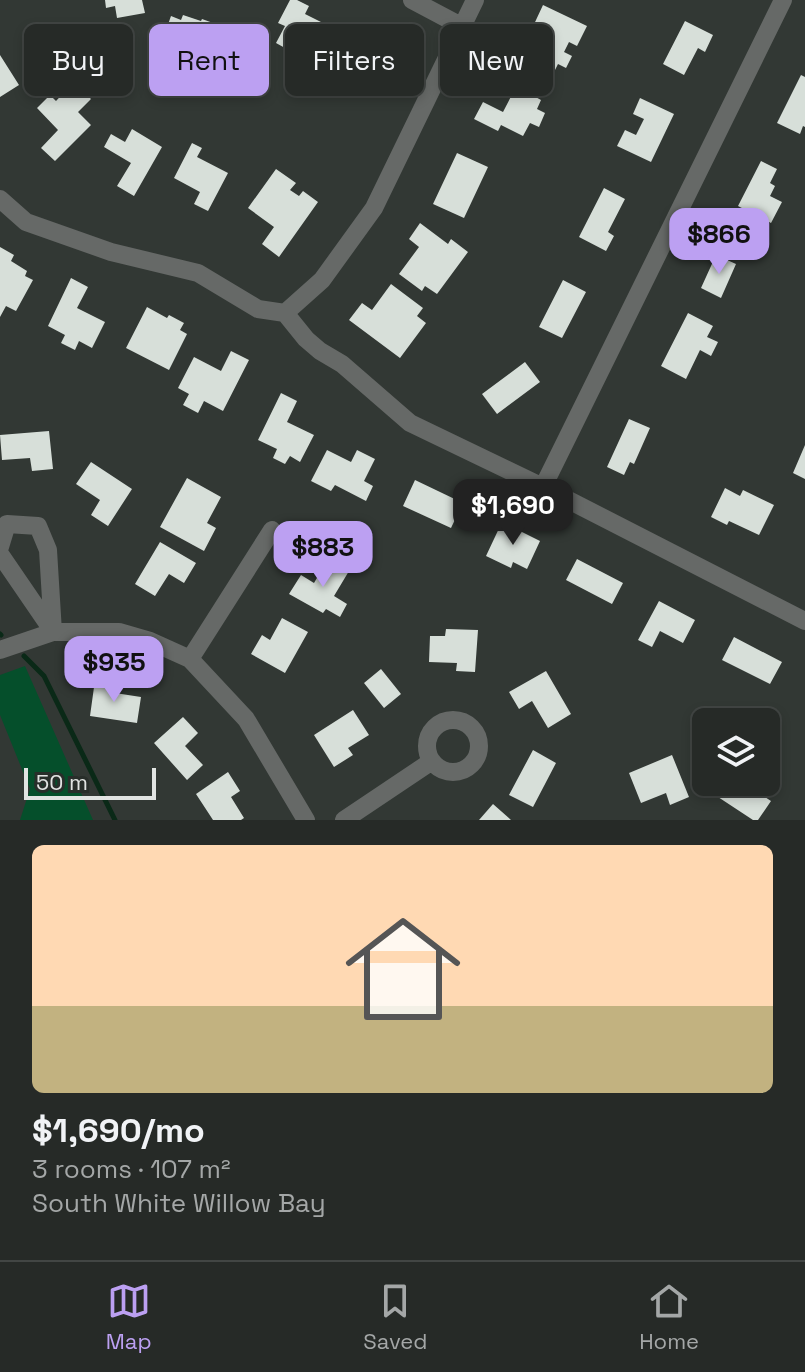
<!DOCTYPE html>
<meta charset="utf-8">
<style>
body{margin:0;font-family:"Space Grotesk",sans-serif;background:#2e322f;color:#f1f3f6;height:100vh;display:flex;flex-direction:column;font-size:30px;white-space:nowrap}
*{box-sizing:border-box;margin:0}
p{font-size:26px;color:#a4a7a7}
.icon{flex:none;width:44px;height:44px;fill:none;stroke:currentColor;stroke-width:2;stroke-linecap:round;stroke-linejoin:round}
.map{position:relative;height:820px;overflow:hidden}
.drawer{display:flex;flex-direction:column;background:#262a27;flex:1}
.drawer>*{flex:none}
.guide{position:absolute;left:24px;top:24px;width:758px;height:72px;display:flex;gap:16px}
.tools{position:absolute;left:692px;top:708px;display:grid;gap:16px}
.tools a{display:grid;place-items:center;width:88px;height:88px;border-radius:12px;background:#262a27;box-shadow:0 4px 12px #0003,0 0 0 2px #424644;font-size:40px}
.scale{position:absolute;left:24px;bottom:20px;width:132px;box-sizing:border-box;padding-left:8px;border:4px solid #e1e4e2;border-top:0;font-size:22px;line-height:28px;white-space:nowrap;color:#e1e4e2;-webkit-text-stroke:6px #282e2a;paint-order:stroke}
.price{position:absolute;translate:-50% -68px;padding:0 18px;border-radius:16px;background:#bca0f2;color:#111;font-size:26px;line-height:52px;filter:drop-shadow(0 2px 4px #0008)}
.price::after{content:'';position:absolute;left:50%;top:48px;width:24px;height:18px;margin-left:-12px;background:inherit;clip-path:polygon(0 0,100% 0,50% 100%)}
.price.selected{background:#222;color:#fff}
ul{padding:0;list-style:none}
li{display:grid;align-content:center;gap:16px;height:424px;padding:0 32px}
li span{display:grid;place-items:center;height:248px;border-radius:12px;color:#555}
li>.icon{margin-inline-start:auto}
span .icon{width:144px;height:144px;fill:#fffc;stroke-width:1}
li b{font-size:34px}
.tag{padding:0 28px;border-radius:12px;background:#262a27;box-shadow:0 4px 12px #0003,0 0 0 2px #424644;font-size:28px;line-height:72px}
.tag.selected{background:#bca0f2;color:#111}
.tabs{display:flex;justify-content:space-around;align-items:center;height:112px;border-top:2px solid #424644;background:#262a27;font-size:22px;color:#a4a7a7}
.tabs a{display:grid;justify-items:center;gap:4px}
.tabs .selected{color:#bca0f2}
.map>svg:first-child{display:block}
.green{fill:#054f2b}
.lines{fill:none;stroke-linecap:round;stroke-linejoin:round}
.stream{stroke:#0a2917;stroke-width:5}
.building{fill:#d7dfd9}
.minor{stroke:#666967;stroke-width:18}
</style>
<div class="map">
<svg width="805" height="820" viewBox="0 0 805 820">
<rect width="100%" height="100%" fill="#323834"/>
<!-- green -->
<path class="green" d="M25 666 93 820H20L30 789 0 715V675Z"/>
<g class="lines">
<!-- stream -->
<path class="stream" d="M0 634 1 635
M24 656 44 676 115 820"/>
</g>
<!-- building -->
<path class="building" d="M105 0H142L145 13 117 18 115 6 106 8Z
M290 0H297L309 6 305 14 333 28 308 78 286 68 294 53 276 43 285 26 278 23Z
M543 5 587 26 577 46 569 42 564 52 572 56 566 68 558 64 555 70 509 48 518 29 529 35Z
M183 15 201 21 202 19 227 28 212 68 187 58 185 63 169 57 171 51 160 47 171 16 181 20Z
M685 21 713 35 705 52 698 48 684 75 663 64Z
M347 37 358 43 359 39 379 49 382 42 401 51 391 71 384 68 377 82 360 73 357 80 343 72 346 66 335 61Z
M0 55 19 85 0 97Z
M801 75 805 77V127L803 126 800 134 777 123Z
M74 82 91 99 78 112 91 125 55 161 41 148 58 130 37 108 50 95 56 101Z
M518 83 534 91 532 95 541 100 537 109 545 113 539 127 530 123 523 136 501 125 498 131 474 119 483 102 503 112Z
M640 98 674 114 651 162 617 146 625 130 636 135 644 119 633 114Z
M132 129 162 147 134 196 117 186 131 163 104 147 111 134 125 142Z
M192 143 202 148 197 157 228 173 208 211 194 204 200 192 174 178Z
M457 153 488 167 464 218 433 204Z
M761 161 777 169 770 183 775 186 770 196 782 202 771 223 738 206Z
M276 169 296 183 290 190 299 196 303 191 318 202 279 257 262 244 274 227 248 208Z
M604 188 625 199 608 232 614 236 606 251 579 237Z
M420 223 448 244 451 239 468 252 437 294 425 286 422 291 399 274 419 247 409 239Z
M0 247 14 255 11 261 27 271 25 276 33 280 16 311 6 306 0 317Z
M716 255 736 264 721 298 701 288Z
M71 278 88 287 77 308 105 322 92 348 79 341 75 350 61 343 65 335 48 326Z
M563 280 586 292 562 338 539 327Z
M391 284 423 308 417 316 426 323 400 358 349 320 362 303 372 310Z
M147 307 167 318 169 315 184 323 180 330 187 334 169 370 126 348Z
M688 313 713 326 707 337 718 342 711 356 700 350 686 379 661 366Z
M231 351 249 360 223 411 204 401 198 413 183 405 189 394 178 388 194 357 221 371Z
M525 362 540 382 497 414 482 394Z
M281 393 297 401 287 422 314 435 300 462 290 456 285 464 273 458 277 449 258 440Z
M629 419 650 428 634 464 630 462 624 475 607 467Z
M49 431 53 469 32 471 30 458 2 460 0 435Z
M805 445V479L793 473Z
M327 450 351 462 357 450 375 459 364 481 373 486 366 501 335 485 331 491 311 481Z
M91 462 132 489 108 526 91 515 100 500 76 484Z
M187 478 221 497 207 523 216 528 204 551 160 527Z
M415 480 463 503 451 528 403 506Z
M725 488 740 496 743 490 774 505 759 535 729 521 727 525 711 517Z
M502 522 540 541 527 569 513 562 511 568 486 556Z
M160 542 196 563 184 583 169 574 155 596 135 584Z
M328 559 349 571 334 596 347 604 340 617 326 609 323 613 289 594 301 575 314 583Z
M577 559 623 583 612 604 566 580Z
M659 601 695 620 683 643 660 631 652 647 638 640Z
M282 618 308 632 285 673 251 654 262 635 270 640Z
M446 629 478 630 475 672 456 671 457 663 429 662 430 636H445Z
M734 637 782 662 770 684 722 660Z
M381 669 401 694 384 708 364 683Z
M546 671 571 714 548 728 532 701 519 709 509 692Z
M95 680 116 683 115 693 141 697 137 723 90 716Z
M353 710 369 735 348 748 353 755 334 767 314 735Z
M183 717 198 733 185 746 203 765 187 780 154 743Z
M533 750 556 763 533 807 509 795Z
M672 755 689 797 670 805 666 793 641 803 629 773Z
M228 772 240 791 231 797 244 818 241 820H213L196 794Z
M724 782H743L771 801 758 820H753L715 795Z
M493 804 511 820H479Z"/>
<g class="lines">
<!-- minor -->
<path class="minor" d="M412 0 461 26
M0 199 26 222 111 252 198 273 258 309 285 313
M285 313 306 339 320 351 342 364 410 423 543 487 805 621
M285 313 322 280 374 208 475 0
M543 487 783 0
M0 547 7 524 38 526 48 550 53 632
M0 554 52 630
M0 650 53 632H119L150 641 190 659 246 719 306 820
M190 659 272 530
M427 746a26 26 0 1 1 52 0a26 26 0 1 1-52 0Z
M344 820 432 761"/>
</g>
</svg>
<div class="tools">
<a><svg class="icon" aria-label="layers" viewBox="0 0 24 24"><path d="M12 4l9 5-9 5-9-5zM3 14l9 5 9-5"/></svg></a>
</div>
<div class="scale">50 m</div>
<b class="price" style="left:719px;top:276px">$866</b>
<b class="price selected" style="left:513px;top:547px">$1,690</b>
<b class="price" style="left:323px;top:589px">$883</b>
<b class="price" style="left:114px;top:704px">$935</b>
<div class="guide">
<a class="tag">Buy</a>
<a class="tag selected">Rent</a>
<a class="tag">Filters</a>
<a class="tag">New</a>
</div>
</div>
<section class="drawer">
<ul>
<li><span style="background:linear-gradient(#ffd9b3 65%,#c2b280 0)"><svg class="icon" aria-label="home" viewBox="0 0 24 24"><path d="M3 11l9-7 9 7M6 9v11h12V9"/></svg></span><div><b>$1,690/mo</b><p>3 rooms · 107 m²</p><p>South White Willow Bay</p></div></li>
</ul>
</section>
<nav class="tabs">
<a class="selected"><svg class="icon" aria-label="map" viewBox="0 0 24 24"><path d="M3 6l6-2 6 2 6-2v14l-6 2-6-2-6 2zM9 4v14M15 6v14"/></svg>Map</a>
<a><svg class="icon" aria-label="saved" viewBox="0 0 24 24"><path d="M7 4h10v16l-5-4-5 4z"/></svg>Saved</a>
<a><svg class="icon" aria-label="home" viewBox="0 0 24 24"><path d="M3 11l9-7 9 7M6 9v11h12V9"/></svg>Home</a>
</nav>
